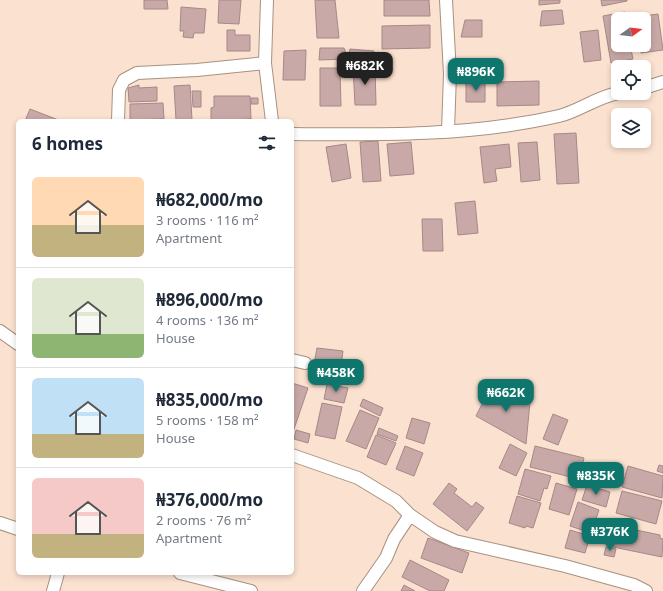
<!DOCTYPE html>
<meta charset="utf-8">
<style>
body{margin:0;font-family:"Noto Sans",sans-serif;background:#f2f2f3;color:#1f2937;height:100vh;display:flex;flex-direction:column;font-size:15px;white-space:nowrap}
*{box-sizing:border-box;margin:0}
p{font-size:13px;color:#747a83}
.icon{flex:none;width:22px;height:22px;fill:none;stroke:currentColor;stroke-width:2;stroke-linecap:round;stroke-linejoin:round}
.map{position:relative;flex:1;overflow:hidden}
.sheet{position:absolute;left:16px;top:119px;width:278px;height:456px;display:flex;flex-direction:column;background:#fff;border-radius:6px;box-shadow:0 2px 6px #0003}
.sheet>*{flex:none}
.needle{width:26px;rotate:75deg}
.controls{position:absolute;left:611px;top:12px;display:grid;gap:8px}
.controls a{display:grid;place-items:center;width:40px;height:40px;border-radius:6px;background:#fff;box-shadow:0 2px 6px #0003;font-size:20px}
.price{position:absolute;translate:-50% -34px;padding:0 9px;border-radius:8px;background:#0f766e;color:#fff;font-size:13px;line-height:26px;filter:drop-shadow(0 1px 2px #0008)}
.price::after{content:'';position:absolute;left:50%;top:24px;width:12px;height:9px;margin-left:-6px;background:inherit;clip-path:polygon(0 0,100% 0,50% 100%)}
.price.current{background:#222;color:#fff}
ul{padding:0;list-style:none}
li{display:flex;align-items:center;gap:12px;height:100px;padding:0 16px}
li+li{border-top:1px solid #e0e1e3}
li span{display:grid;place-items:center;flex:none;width:112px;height:80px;border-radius:6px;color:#555}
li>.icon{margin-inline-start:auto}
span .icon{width:48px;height:48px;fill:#fffc;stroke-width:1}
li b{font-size:17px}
h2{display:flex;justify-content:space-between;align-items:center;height:48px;padding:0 16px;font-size:17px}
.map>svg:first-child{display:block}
.building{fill:#c8a9a7;stroke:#a68886}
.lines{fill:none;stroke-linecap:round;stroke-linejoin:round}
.street-casing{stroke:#a89180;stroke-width:14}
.street{stroke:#fff;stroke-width:12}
</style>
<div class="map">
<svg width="663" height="591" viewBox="0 0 663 591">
<rect width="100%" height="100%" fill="#fbe1cf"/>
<!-- building -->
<path class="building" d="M144 0H167L168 9H144Z
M219 0H241L239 24 218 23Z
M315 0H335L339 38H317Z
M384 0H429L430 16H384Z
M539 0H560V3L539 5Z
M601 0H627V1L602 6Z
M181 7 206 9 204 33H194L193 38 183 37 184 31H180Z
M562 10 564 24 540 26 542 11Z
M625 12 626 19H618V45H630L633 59 611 63 603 16Z
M658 14 663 50 641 53 640 45H644V19H636V17Z
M465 20H482V37H461Z
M430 25V48L382 49V26Z
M227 30H235V35H250V51H227Z
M598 30 601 60 584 62 580 32Z
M320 48H344L348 59 319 60Z
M350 49 374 51 372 61 348 59Z
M306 50 305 80H283L284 51Z
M375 66 376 105H355L353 67Z
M320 68H340L341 106H320Z
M466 81H485V102H466Z
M539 81V105L497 106V82Z
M139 85V88L157 87V101L129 102 128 88Z
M190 85 192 120H176L174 86Z
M192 91H201V107H193Z
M214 96H250L251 119 211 121V108L214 107Z
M251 98H258V104H251Z
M163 103 164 119 130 120V104Z
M30 109 61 121H25Z
M576 133 579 183 557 184 554 134Z
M378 141 381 181 363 182 360 142Z
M411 142 414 174 390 176 387 144Z
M537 142 540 180 521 182 518 143Z
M346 144 351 178 332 182 326 147Z
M509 144 511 167 495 169 497 181 484 183 480 147Z
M475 201 478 233 458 235 455 203Z
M422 219H442L443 251H423Z
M317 348 343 351 340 374 313 370Z
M292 383 308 388 293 432H292Z
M327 384 348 388 344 403 324 399Z
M492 384 530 402 526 444 476 416Z
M363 399 383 408 380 416 360 406Z
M322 403 342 407 335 439 315 435Z
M360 410 379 418 366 449 346 441Z
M553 414 568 420 558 445 543 439Z
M412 418 430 423 424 444 406 438Z
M379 428 398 436 396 441 377 434Z
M296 430 310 434 308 443 294 439Z
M376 435 396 443 386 465 367 457Z
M510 444 527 453 516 476 499 468Z
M405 446 423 453 414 476 396 469Z
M535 446 584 458 579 479 530 467Z
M659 465 663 466V473L657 471Z
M628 466 663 476 662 498 622 487Z
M525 469 551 476 547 489 544 488 540 501 518 494Z
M449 483 457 489 454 493 472 507 476 502 484 508 467 531 433 504Z
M556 483 577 489 569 515 549 509Z
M587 485 610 492 606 507 582 500Z
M622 491 662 501 656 524 616 513Z
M517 496 541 503 533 528 526 526 525 528 509 523Z
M578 502 599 510 591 533 570 526Z
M617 526 660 535V538L663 539 662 557 613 547Z
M570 530 590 536 585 553 565 548Z
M428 538 469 553 462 573 421 558Z
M606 547 616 549 614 557 604 555Z
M410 560 449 580 444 591H430L402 577Z
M404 585 415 591H401Z"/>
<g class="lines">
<!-- street casing -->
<g class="street-casing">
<path id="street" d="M267 0 265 63 272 121
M446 0 450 74 448 131
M644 88 663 82
M118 121 119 90 124 80 137 73 197 70 265 63
M292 134C380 135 472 136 559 116 579 111 597 97 618 93
M0 331 18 344
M292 360 305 363
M292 455 358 478 396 501 410 515 435 532 455 541 565 566 634 585 646 591
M0 523 18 529
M180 573 251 591
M53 591 58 573
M363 591 386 558 394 539 410 515"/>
</g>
<!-- street -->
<use href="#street" class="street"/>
</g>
</svg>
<div class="controls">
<a><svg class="needle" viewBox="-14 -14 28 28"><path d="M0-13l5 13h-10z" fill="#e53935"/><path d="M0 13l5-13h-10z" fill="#747a83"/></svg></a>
<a><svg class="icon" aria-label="locate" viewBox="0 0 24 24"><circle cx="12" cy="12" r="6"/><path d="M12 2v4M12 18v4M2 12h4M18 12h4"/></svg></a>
<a><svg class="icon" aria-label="layers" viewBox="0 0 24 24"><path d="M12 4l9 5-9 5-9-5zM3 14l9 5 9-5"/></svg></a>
</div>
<b class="price current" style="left:365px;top:86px">₦682K</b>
<b class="price" style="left:476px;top:92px">₦896K</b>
<b class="price" style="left:336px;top:393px">₦458K</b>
<b class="price" style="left:506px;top:413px">₦662K</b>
<b class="price" style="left:596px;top:496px">₦835K</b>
<b class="price" style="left:610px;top:552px">₦376K</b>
<section class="sheet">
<h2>6 homes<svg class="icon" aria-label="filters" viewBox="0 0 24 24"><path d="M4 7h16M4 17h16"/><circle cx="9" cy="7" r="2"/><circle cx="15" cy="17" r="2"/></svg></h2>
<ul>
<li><span style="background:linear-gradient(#ffd9b3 60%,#c2b280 0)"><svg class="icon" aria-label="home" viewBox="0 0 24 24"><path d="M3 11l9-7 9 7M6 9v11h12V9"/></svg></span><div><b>₦682,000/mo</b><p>3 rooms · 116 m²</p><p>Apartment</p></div></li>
<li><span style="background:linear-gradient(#dfe7d0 70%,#8fb573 0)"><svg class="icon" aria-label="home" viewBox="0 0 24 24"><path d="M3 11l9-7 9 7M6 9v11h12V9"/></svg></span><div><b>₦896,000/mo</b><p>4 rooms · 136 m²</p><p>House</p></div></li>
<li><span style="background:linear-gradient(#bfe0f5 70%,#c2b280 0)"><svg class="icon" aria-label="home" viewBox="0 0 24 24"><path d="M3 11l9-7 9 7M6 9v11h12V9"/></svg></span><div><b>₦835,000/mo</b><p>5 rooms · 158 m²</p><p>House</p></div></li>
<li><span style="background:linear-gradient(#f6c9c9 70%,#c2b280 0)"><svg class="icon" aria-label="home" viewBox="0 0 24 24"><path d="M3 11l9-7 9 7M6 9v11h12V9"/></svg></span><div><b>₦376,000/mo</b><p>2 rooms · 76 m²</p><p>Apartment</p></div></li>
</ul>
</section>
</div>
